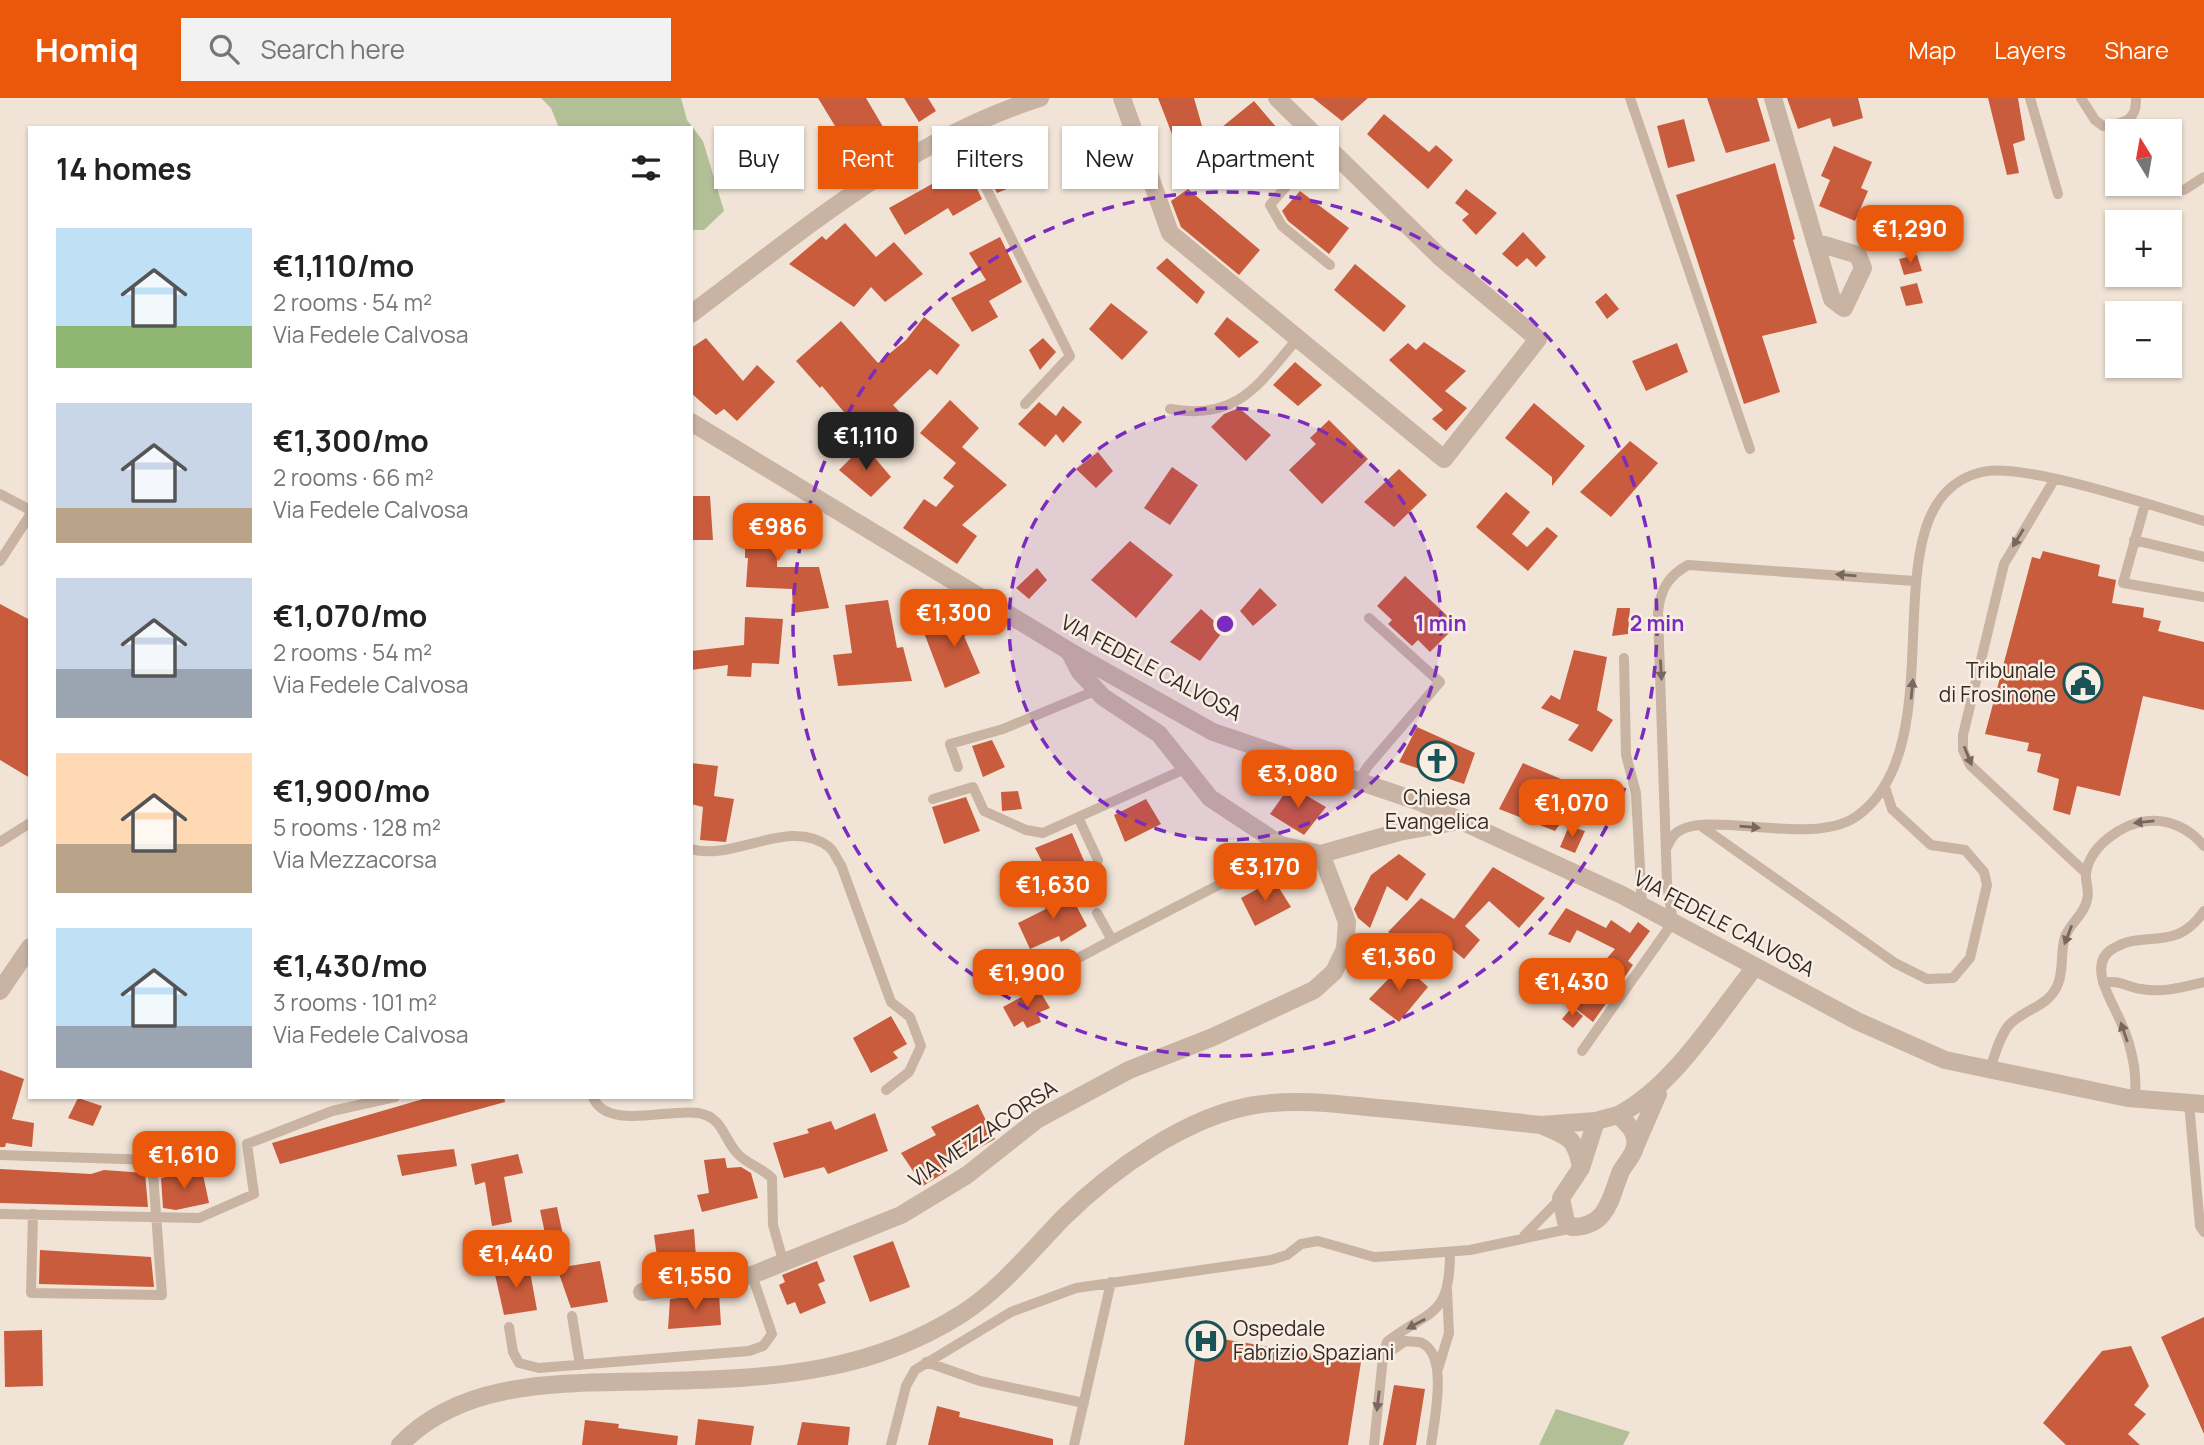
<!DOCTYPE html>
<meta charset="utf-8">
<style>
body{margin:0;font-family:Manrope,sans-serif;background:#f2f2f2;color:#222;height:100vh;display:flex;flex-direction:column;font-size:26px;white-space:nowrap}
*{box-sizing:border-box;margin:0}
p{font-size:23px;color:#767676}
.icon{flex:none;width:38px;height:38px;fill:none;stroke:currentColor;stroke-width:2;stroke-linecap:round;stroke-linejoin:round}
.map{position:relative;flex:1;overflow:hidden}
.panel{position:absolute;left:28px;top:28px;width:665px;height:973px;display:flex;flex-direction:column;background:#fff;border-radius:0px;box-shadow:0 2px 5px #0004}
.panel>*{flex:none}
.top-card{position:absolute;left:714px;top:28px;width:665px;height:63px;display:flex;gap:14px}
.needle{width:46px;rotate:349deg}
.fabs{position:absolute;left:2105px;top:21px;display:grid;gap:14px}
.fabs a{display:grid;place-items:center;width:77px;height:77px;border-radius:0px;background:#fff;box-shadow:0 2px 5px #0004;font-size:35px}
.price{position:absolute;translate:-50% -60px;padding:0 16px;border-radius:14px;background:#ea580c;color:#fff;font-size:23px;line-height:46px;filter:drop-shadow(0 2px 4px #0008)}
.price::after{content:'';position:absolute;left:50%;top:42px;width:21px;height:16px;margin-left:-10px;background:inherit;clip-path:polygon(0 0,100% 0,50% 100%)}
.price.current{background:#222;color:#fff}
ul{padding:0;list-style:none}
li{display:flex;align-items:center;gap:21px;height:175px;padding:0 28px}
li span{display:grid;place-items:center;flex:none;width:196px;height:140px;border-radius:0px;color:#555}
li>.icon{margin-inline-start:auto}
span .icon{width:84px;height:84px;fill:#fffc;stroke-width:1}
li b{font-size:30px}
h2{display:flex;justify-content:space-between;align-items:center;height:84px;padding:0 28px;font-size:30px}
.pill{padding:0 24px;border-radius:0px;background:#fff;box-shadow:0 2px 5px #0004;font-size:24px;line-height:63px}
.pill.current{background:#ea580c;color:#fff}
header{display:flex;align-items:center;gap:42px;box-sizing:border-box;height:98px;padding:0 35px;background:#ea580c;color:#fff}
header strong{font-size:33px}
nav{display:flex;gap:38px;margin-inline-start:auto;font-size:24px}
.search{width:490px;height:63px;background:#f2f2f2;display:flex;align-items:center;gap:18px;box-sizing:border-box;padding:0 24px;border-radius:0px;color:#767676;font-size:26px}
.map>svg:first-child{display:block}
.green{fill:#b3c097}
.building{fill:#c95c3d}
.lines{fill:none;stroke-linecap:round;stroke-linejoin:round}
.service{stroke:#c9b3a3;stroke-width:10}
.minor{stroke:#c9b3a3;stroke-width:18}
.tertiary{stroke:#c9b3a3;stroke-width:18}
.oneway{fill:#77675e}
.ring{fill:none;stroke:#7b2cbf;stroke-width:3.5;stroke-dasharray:12 9}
.labels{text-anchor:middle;stroke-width:5;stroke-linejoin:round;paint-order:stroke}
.street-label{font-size:21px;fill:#342925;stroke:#f9eee3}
.poi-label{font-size:21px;fill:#342925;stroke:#f9eee3;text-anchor:end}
.centre{fill:#7b2cbf;stroke:#f9eee3;stroke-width:3.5}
.ring-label{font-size:21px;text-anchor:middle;font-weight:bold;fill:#7b2cbf;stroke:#f9eee3;stroke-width:5;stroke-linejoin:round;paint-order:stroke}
</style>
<header>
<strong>Homiq</strong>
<div class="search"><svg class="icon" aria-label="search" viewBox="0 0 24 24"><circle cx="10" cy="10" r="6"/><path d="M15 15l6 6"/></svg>Search here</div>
<nav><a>Map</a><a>Layers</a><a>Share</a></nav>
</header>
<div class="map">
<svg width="2204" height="1347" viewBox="0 0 2204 1347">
<rect width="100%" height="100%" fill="#f1e4d7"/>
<!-- green -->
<path class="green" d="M541 0H681L687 22 703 43 724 113 704 132H691V30H559L551 10Z
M1556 1311 1630 1334 1623 1347H1539Z"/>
<!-- building -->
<path class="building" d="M818 0H866L889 39 873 49 865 35 846 46Z
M904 0H928L936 13 919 24Z
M1158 0H1194L1206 42 1254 3 1277 30 1221 78 1187 45 1177 49Z
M1313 0H1368L1342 23Z
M1707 0H1757L1770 43 1726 55Z
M1787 0H1858L1863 20 1833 29 1830 20 1798 31Z
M1988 0H2018L2025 42 2013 46 2019 75 2007 77Z
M1384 16 1429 54 1436 47 1453 62 1428 91 1367 36Z
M1684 21 1695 63 1668 70 1657 28Z
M1019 40 1032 81 997 95 979 59 980 54Z
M1834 48 1872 64 1861 90 1868 93 1855 123 1819 108 1830 82 1821 78Z
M1120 49 1133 80 1118 86 1105 75 1095 87 1087 62Z
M1775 65 1795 141 1793 142 1817 225 1762 238 1780 294 1744 306 1676 97Z
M966 67 982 101 953 118 948 110 905 137 889 110Z
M1188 91 1260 152 1239 177 1181 129 1171 103Z
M1466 91 1497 115 1476 137 1462 122 1469 116 1455 105Z
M1300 93 1349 130 1329 156 1288 123 1282 113Z
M845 125 876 159 894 144 923 176 885 204 871 189 854 209 789 166 822 138 826 142Z
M1523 134 1546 159 1536 169 1527 160 1517 169 1502 156Z
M1000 139 1022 184 989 203 998 219 972 234 951 200 986 182 969 155Z
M1917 157 1922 173 1904 177 1899 161Z
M1167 160 1205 194 1197 206 1156 170Z
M1355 166 1406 208 1384 234 1334 192Z
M1917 185 1923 205 1906 208 1900 189Z
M1606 195 1619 211 1607 221 1595 204Z
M1111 205 1148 234 1122 262 1089 231Z
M924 219 960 247 937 277 930 271 893 307 908 323 876 352 822 288 820 290 796 263 841 223 878 265 906 242Z
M1227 219 1259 244 1239 260 1214 236Z
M706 240 743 283 757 267 775 284 737 323 724 311 716 317 691 295V250Z
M1043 240 1056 254 1040 272 1029 252Z
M1424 244 1466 273 1445 293 1467 310 1446 333 1432 321 1443 312 1389 262 1408 245 1416 252Z
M1677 245 1688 274 1646 293 1632 263Z
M1295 264 1322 287 1298 308 1273 287Z
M950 302 979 330 962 349 1007 387 962 427 977 438 957 466 903 430 924 401 936 409 954 388 943 380 956 365 920 335Z
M1039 304 1056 318 1063 308 1082 324 1063 345 1056 336 1045 349 1018 326Z
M1534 305 1585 348 1552 388V379L1505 340Z
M1239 310 1271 337 1246 363 1211 329 1224 316Z
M1329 322 1368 361 1322 406 1289 372 1316 346 1310 340Z
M1630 343 1658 365 1611 419 1580 394Z
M864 347 891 379 871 399 839 372Z
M1098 354 1113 373 1096 390 1076 371Z
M1172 369 1198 387 1170 427 1144 410Z
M1399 371 1427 397 1394 429 1364 404Z
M1506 394 1530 414 1512 436 1527 449 1547 429 1558 438 1528 473 1476 429Z
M691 398H710L713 442H691Z
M749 405H769V418L778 419 777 469H819L829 510 793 515 792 491 746 489 748 460H745V417H749Z
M1130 443 1173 477 1136 520 1091 482Z
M2043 453 2100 467 2098 478 2116 482 2112 505 2144 510 2143 519 2161 523 2158 533 2204 544V612L2143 598 2120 698 2077 688 2070 717 2053 712 2059 681 2037 674 2041 656 2027 653 2029 645 1985 636 2032 459 2040 461Z
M1037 470 1047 482 1029 501 1016 490Z
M1405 478 1457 527 1430 554 1418 542 1412 548 1388 526 1392 522 1377 508Z
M1260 490 1277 507 1253 528 1240 513Z
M888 502 897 550 903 549 912 583 838 588 833 557 852 555 845 507Z
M0 506 30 522V680L0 662Z
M1617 510H1630L1628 536 1612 538Z
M1201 511 1224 532 1200 563 1170 544Z
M974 514 981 532 964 538 980 575 945 590 923 532Z
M745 519 783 521 779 566 752 565 751 579 727 578 728 567 691 572V553L744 547Z
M1574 552 1607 559 1597 612 1613 622 1592 654 1568 642 1579 627 1541 610 1551 597 1560 602Z
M1417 629 1475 655 1464 686 1399 664Z
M992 642 1005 669 983 679 972 648Z
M691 665 718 668 714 698 734 701 726 744 700 742 703 709 691 706Z
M1523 665 1585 691 1555 733 1499 711Z
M1290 688 1326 709 1304 737 1270 716Z
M1018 693 1022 711 1002 713 1001 694Z
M966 699 980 733 944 746 932 709Z
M1146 701 1161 726 1125 744 1114 717Z
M1569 728 1585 733 1575 755 1560 749Z
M1072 735 1088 772 1054 787 1035 750Z
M1399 756 1426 776 1407 803 1387 788 1370 830 1358 820 1354 811 1371 777Z
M1493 769 1545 800 1519 830 1489 803 1465 828 1480 842 1464 861 1447 847 1441 854 1433 847 1438 841 1431 835 1416 854 1388 834 1421 800 1454 821Z
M1274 782 1291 809 1255 828 1241 800Z
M1068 792 1087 828 1061 844 1059 838 1030 851 1018 825 1046 811 1042 803Z
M1566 810 1606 830 1611 822 1630 835 1638 824 1650 833 1628 863 1633 867 1593 924 1575 910 1595 885 1589 881 1615 851 1577 832 1570 845 1548 836Z
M1403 866 1428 889 1399 924 1369 901Z
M1038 890 1050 910 1038 915 1041 924 1027 930 1023 923 1014 929 1003 909Z
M1572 909 1583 918 1573 930 1562 921Z
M891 918 907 946 893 954 898 960 871 975 853 940Z
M0 972 24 981 12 1021 34 1025 32 1049 6 1045 5 1049H0Z
M430 999H504L505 1004 280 1066 272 1045Z
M78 1000 102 1008 93 1028 68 1020Z
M978 1006 995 1041 945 1069 947 1073 923 1088 901 1055 936 1037 931 1029Z
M875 1015 888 1053 828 1076 824 1069 784 1080 773 1045 809 1035 807 1031 831 1023 835 1032Z
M454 1051 457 1068 402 1078 397 1057Z
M518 1056 523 1075 504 1079 512 1124 492 1128 485 1084 475 1087 471 1066Z
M725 1060 727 1070 741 1069 751 1075 758 1100 702 1114 697 1097 709 1095 704 1062Z
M0 1071 91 1076 104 1072 145 1075 148 1109 0 1105Z
M202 1072 209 1105 176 1112 163 1110 161 1080Z
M557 1109 563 1137 546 1140 540 1112Z
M694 1131 697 1174 660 1180 654 1137Z
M893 1143 910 1189 870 1204 853 1158Z
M40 1152 151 1159 154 1189 39 1186Z
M600 1163 608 1204 571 1210 557 1170Z
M817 1163 825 1183 818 1186 826 1205 800 1216 795 1204 787 1207 779 1187 785 1184 782 1177Z
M529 1168 537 1212 504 1217 494 1172Z
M719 1195 721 1227 668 1231 670 1201Z
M2204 1219V1336L2161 1239Z
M42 1232 43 1288 5 1289 4 1233Z
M1198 1237 1361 1264 1348 1347H1184Z
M2131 1248 2149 1288 2134 1307 2146 1316 2128 1336 2140 1347H2066L2043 1325 2102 1253Z
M1394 1287 1425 1291 1416 1347H1383Z
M937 1308 960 1314 959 1319 1053 1341V1347H928Z
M698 1321 754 1328 751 1347H695Z
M585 1322 619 1326 618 1330 678 1338 677 1347H582Z
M802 1324 850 1329 848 1347H797Z"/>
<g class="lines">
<!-- service -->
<path class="service" d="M1630 0 1750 351
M2030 0 2058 96
M2081 0 2095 22 2103 28C2123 25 2137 24 2136 0
M958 34 1070 258 1025 306
M1323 46 1270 107 1282 128 1330 167
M2184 92 2204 79
M1170 311C1238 323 1258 287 1298 240
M2054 382 2004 466 1963 637V652L1970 667 2086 775
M0 396 30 412
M2145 406 2123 485 2204 499
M2134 442 2204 459
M0 463 30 417
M1624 560 1626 657 1636 695 1642 808
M958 669 950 646 1003 631 1097 592
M1358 684 1368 668 1440 584 1369 520
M933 701 973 689 984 713 1026 732 1043 735 1187 670
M1078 719 1098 762
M1701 728 1895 865 1927 881 1953 880 1970 860 1987 787 1984 774 1965 752 1931 747 1892 711 1885 689
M0 744 30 725
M1667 749C1669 745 1672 739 1675 736 1704 709 1811 751 1857 718 1962 643 1861 402 1982 374 2025 364 2156 409 2204 423
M691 751C733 764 789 718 829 749 834 753 837 762 841 767L891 904 910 919 921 948 909 974 886 992
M1097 815 1112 842 1290 750
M1069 865 1112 842
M2103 885C2118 881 2127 889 2141 891 2163 895 2183 889 2204 884
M1582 953 1673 824 1667 785 1658 515C1660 492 1668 478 1688 467L1914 483
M1990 971C1995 957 1999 939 2009 927 2024 911 2049 909 2058 886 2064 871 2060 854 2065 839 2070 825 2084 817 2087 802 2090 793 2085 784 2086 776 2089 748 2123 725 2148 723 2170 721 2190 731 2204 748
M593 999C606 1033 669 1010 698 1015 723 1019 723 1040 737 1055 745 1065 762 1070 772 1080L773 1127 784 1166
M2136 1001C2135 988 2136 975 2133 963 2131 951 2127 938 2122 927 2115 907 2084 866 2114 850 2147 831 2175 855 2204 813
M2189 1005 2200 1128 2204 1134
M0 1057 152 1062 162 1197 31 1195 33 1116
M0 1116 199 1120 254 1096 247 1046 332 1013 395 999
M1524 1138 1561 1100
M572 1218 580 1267
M509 1229 513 1254 519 1265 539 1270 749 1253 763 1248 772 1236 752 1177
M1383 1259 1405 1243C1410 1244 1417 1243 1422 1245 1449 1258 1434 1323 1431 1347
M926 1264 980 1283 1084 1305
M1438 1271 1449 1235 1447 1192
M891 1347 906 1288 915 1272 1011 1214 1076 1190 1271 1162 1287 1157 1301 1146 1318 1143 1374 1159 1392 1158 1470 1152 1573 1130
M1074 1347 1111 1184
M1374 1347 1383 1259 1387 1244C1429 1211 1450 1221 1450 1155"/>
<!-- minor -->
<path class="minor" d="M1122 0 1170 135 1444 361 1538 241 1440 159 1277 0
M1773 0 1832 201 1844 210 1863 170 1858 157 1815 144
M691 216C800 135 908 41 1040 0
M1069 553 1080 574 1103 599 1159 636 1210 700 1281 747 1321 756 1399 734 1460 723
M1618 1017C1628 1026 1638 1035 1635 1049 1633 1058 1625 1066 1621 1073 1610 1100 1608 1129 1572 1129L1566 1124 1561 1100 1581 1070 1596 1023Z
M1618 1017C1673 989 1717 917 1755 869
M1636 1047 1658 996
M1581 1069C1575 1038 1568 1039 1541 1027L1596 1023
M642 1194 752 1177 901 1117 967 1077 1038 1021 1129 972 1213 939 1314 892 1334 874 1345 851 1347 824 1321 756
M400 1347C465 1278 572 1286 659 1283 714 1282 773 1280 827 1269 873 1260 920 1242 960 1217 1001 1191 1031 1153 1064 1119 1113 1071 1187 1018 1255 1007 1293 1001 1330 1005 1367 1009 1425 1014 1483 1021 1541 1027"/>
<!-- tertiary -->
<path class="tertiary" d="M691 324 1069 553 1213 634 1420 704 1622 797 1857 923 1945 962 2128 1000 2204 1006
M0 893 30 849"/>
</g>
<!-- one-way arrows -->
<defs><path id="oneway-solid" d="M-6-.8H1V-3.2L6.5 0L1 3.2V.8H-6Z" transform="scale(1.75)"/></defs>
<g class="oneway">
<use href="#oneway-solid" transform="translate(2018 440) rotate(122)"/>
<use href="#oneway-solid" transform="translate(1846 477) rotate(-175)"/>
<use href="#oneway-solid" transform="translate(1661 572) rotate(87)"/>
<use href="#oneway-solid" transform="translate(1912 591) rotate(-85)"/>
<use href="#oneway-solid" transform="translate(1968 658) rotate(68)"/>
<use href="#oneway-solid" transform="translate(2144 724) rotate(174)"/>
<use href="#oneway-solid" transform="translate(1750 729) rotate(5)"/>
<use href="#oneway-solid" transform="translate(2068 837) rotate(111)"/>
<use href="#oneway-solid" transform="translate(2124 934) rotate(-109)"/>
<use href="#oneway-solid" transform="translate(1416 1226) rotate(152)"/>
<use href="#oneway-solid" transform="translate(1378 1303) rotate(97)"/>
</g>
<!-- distance rings -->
<circle cx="1225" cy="526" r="216" fill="#7b2cbf" fill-opacity=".12"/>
<g class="ring">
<circle cx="1225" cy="526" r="216"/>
<circle cx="1225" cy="526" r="432"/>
</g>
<!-- icons -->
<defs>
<g id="civic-ring" transform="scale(2.0125)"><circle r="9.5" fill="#f9eee3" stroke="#1a5356" stroke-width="1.5"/><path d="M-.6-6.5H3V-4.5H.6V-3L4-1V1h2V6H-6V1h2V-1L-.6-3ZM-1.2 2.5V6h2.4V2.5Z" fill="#1a5356"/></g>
<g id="church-ring" transform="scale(2.0125)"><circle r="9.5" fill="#f9eee3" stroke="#1a5356" stroke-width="1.5"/><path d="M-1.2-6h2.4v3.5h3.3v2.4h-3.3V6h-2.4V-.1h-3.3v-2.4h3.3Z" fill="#1a5356"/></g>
<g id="hospital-ring" transform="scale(2.0125)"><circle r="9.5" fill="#f9eee3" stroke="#1a5356" stroke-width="1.5"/><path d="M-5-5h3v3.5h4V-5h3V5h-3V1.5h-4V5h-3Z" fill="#1a5356"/></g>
</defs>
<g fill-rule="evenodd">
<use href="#civic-ring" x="2083" y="585"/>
<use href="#church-ring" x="1437" y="663"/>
<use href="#hospital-ring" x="1206" y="1243"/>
</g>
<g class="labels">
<!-- street labels -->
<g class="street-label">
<text transform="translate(1151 570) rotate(28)" y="7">VIA FEDELE CALVOSA</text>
<text transform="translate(1724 826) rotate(28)" y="7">VIA FEDELE CALVOSA</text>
<text transform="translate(983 1036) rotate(-34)" y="7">VIA MEZZACORSA</text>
</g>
<!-- poi labels -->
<g class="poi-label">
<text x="2056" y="580">Tribunale<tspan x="2056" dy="24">di Frosinone</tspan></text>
<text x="1437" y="707" text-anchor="middle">Chiesa<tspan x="1437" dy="24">Evangelica</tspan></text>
<text x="1233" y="1238" text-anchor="start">Ospedale<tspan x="1233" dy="24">Fabrizio Spaziani</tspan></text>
</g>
</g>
<circle cx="1225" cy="526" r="10" class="centre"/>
<g class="ring-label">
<text x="1441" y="533">1 min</text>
<text x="1657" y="533">2 min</text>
</g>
</svg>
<div class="fabs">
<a><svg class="needle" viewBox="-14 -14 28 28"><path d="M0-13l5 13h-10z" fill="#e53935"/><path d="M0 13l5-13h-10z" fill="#767676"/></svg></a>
<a>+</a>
<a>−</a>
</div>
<b class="price" style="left:1910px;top:167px">€1,290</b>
<b class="price current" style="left:866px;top:374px">€1,110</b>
<b class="price" style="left:778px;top:465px">€986</b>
<b class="price" style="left:954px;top:551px">€1,300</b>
<b class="price" style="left:1298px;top:712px">€3,080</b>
<b class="price" style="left:1572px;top:741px">€1,070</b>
<b class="price" style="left:1265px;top:805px">€3,170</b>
<b class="price" style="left:1053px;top:823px">€1,630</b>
<b class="price" style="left:1399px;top:895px">€1,360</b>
<b class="price" style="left:1027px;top:911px">€1,900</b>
<b class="price" style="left:1572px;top:920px">€1,430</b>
<b class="price" style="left:184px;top:1093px">€1,610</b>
<b class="price" style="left:516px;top:1192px">€1,440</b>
<b class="price" style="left:695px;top:1214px">€1,550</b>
<div class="top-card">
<a class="pill">Buy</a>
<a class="pill current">Rent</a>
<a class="pill">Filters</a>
<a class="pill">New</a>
<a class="pill">Apartment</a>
</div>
<section class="panel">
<h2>14 homes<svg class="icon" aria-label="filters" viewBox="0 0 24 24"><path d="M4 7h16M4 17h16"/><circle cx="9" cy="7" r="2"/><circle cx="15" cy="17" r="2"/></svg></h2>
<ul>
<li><span style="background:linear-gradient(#bfe0f5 70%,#8fb573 0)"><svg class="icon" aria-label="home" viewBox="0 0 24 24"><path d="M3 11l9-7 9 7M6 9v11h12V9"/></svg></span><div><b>€1,110/mo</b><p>2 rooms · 54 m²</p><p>Via Fedele Calvosa</p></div></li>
<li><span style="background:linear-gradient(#c9d6e8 75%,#b9a48a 0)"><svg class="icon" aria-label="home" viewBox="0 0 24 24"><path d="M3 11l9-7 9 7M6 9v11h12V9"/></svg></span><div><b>€1,300/mo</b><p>2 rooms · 66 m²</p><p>Via Fedele Calvosa</p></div></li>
<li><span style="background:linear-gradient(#c9d6e8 65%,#9aa5b1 0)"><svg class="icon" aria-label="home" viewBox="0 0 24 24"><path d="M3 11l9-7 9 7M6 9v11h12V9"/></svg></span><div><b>€1,070/mo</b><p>2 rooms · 54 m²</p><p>Via Fedele Calvosa</p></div></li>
<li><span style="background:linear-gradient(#ffd9b3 65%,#b9a48a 0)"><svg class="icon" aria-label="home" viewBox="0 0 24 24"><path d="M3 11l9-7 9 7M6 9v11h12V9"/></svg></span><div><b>€1,900/mo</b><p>5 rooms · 128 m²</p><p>Via Mezzacorsa</p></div></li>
<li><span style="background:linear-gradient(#bfe0f5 70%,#9aa5b1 0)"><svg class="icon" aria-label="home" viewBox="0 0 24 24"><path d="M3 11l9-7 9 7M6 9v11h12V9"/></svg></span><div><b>€1,430/mo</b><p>3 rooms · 101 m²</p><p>Via Fedele Calvosa</p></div></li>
</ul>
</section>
</div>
